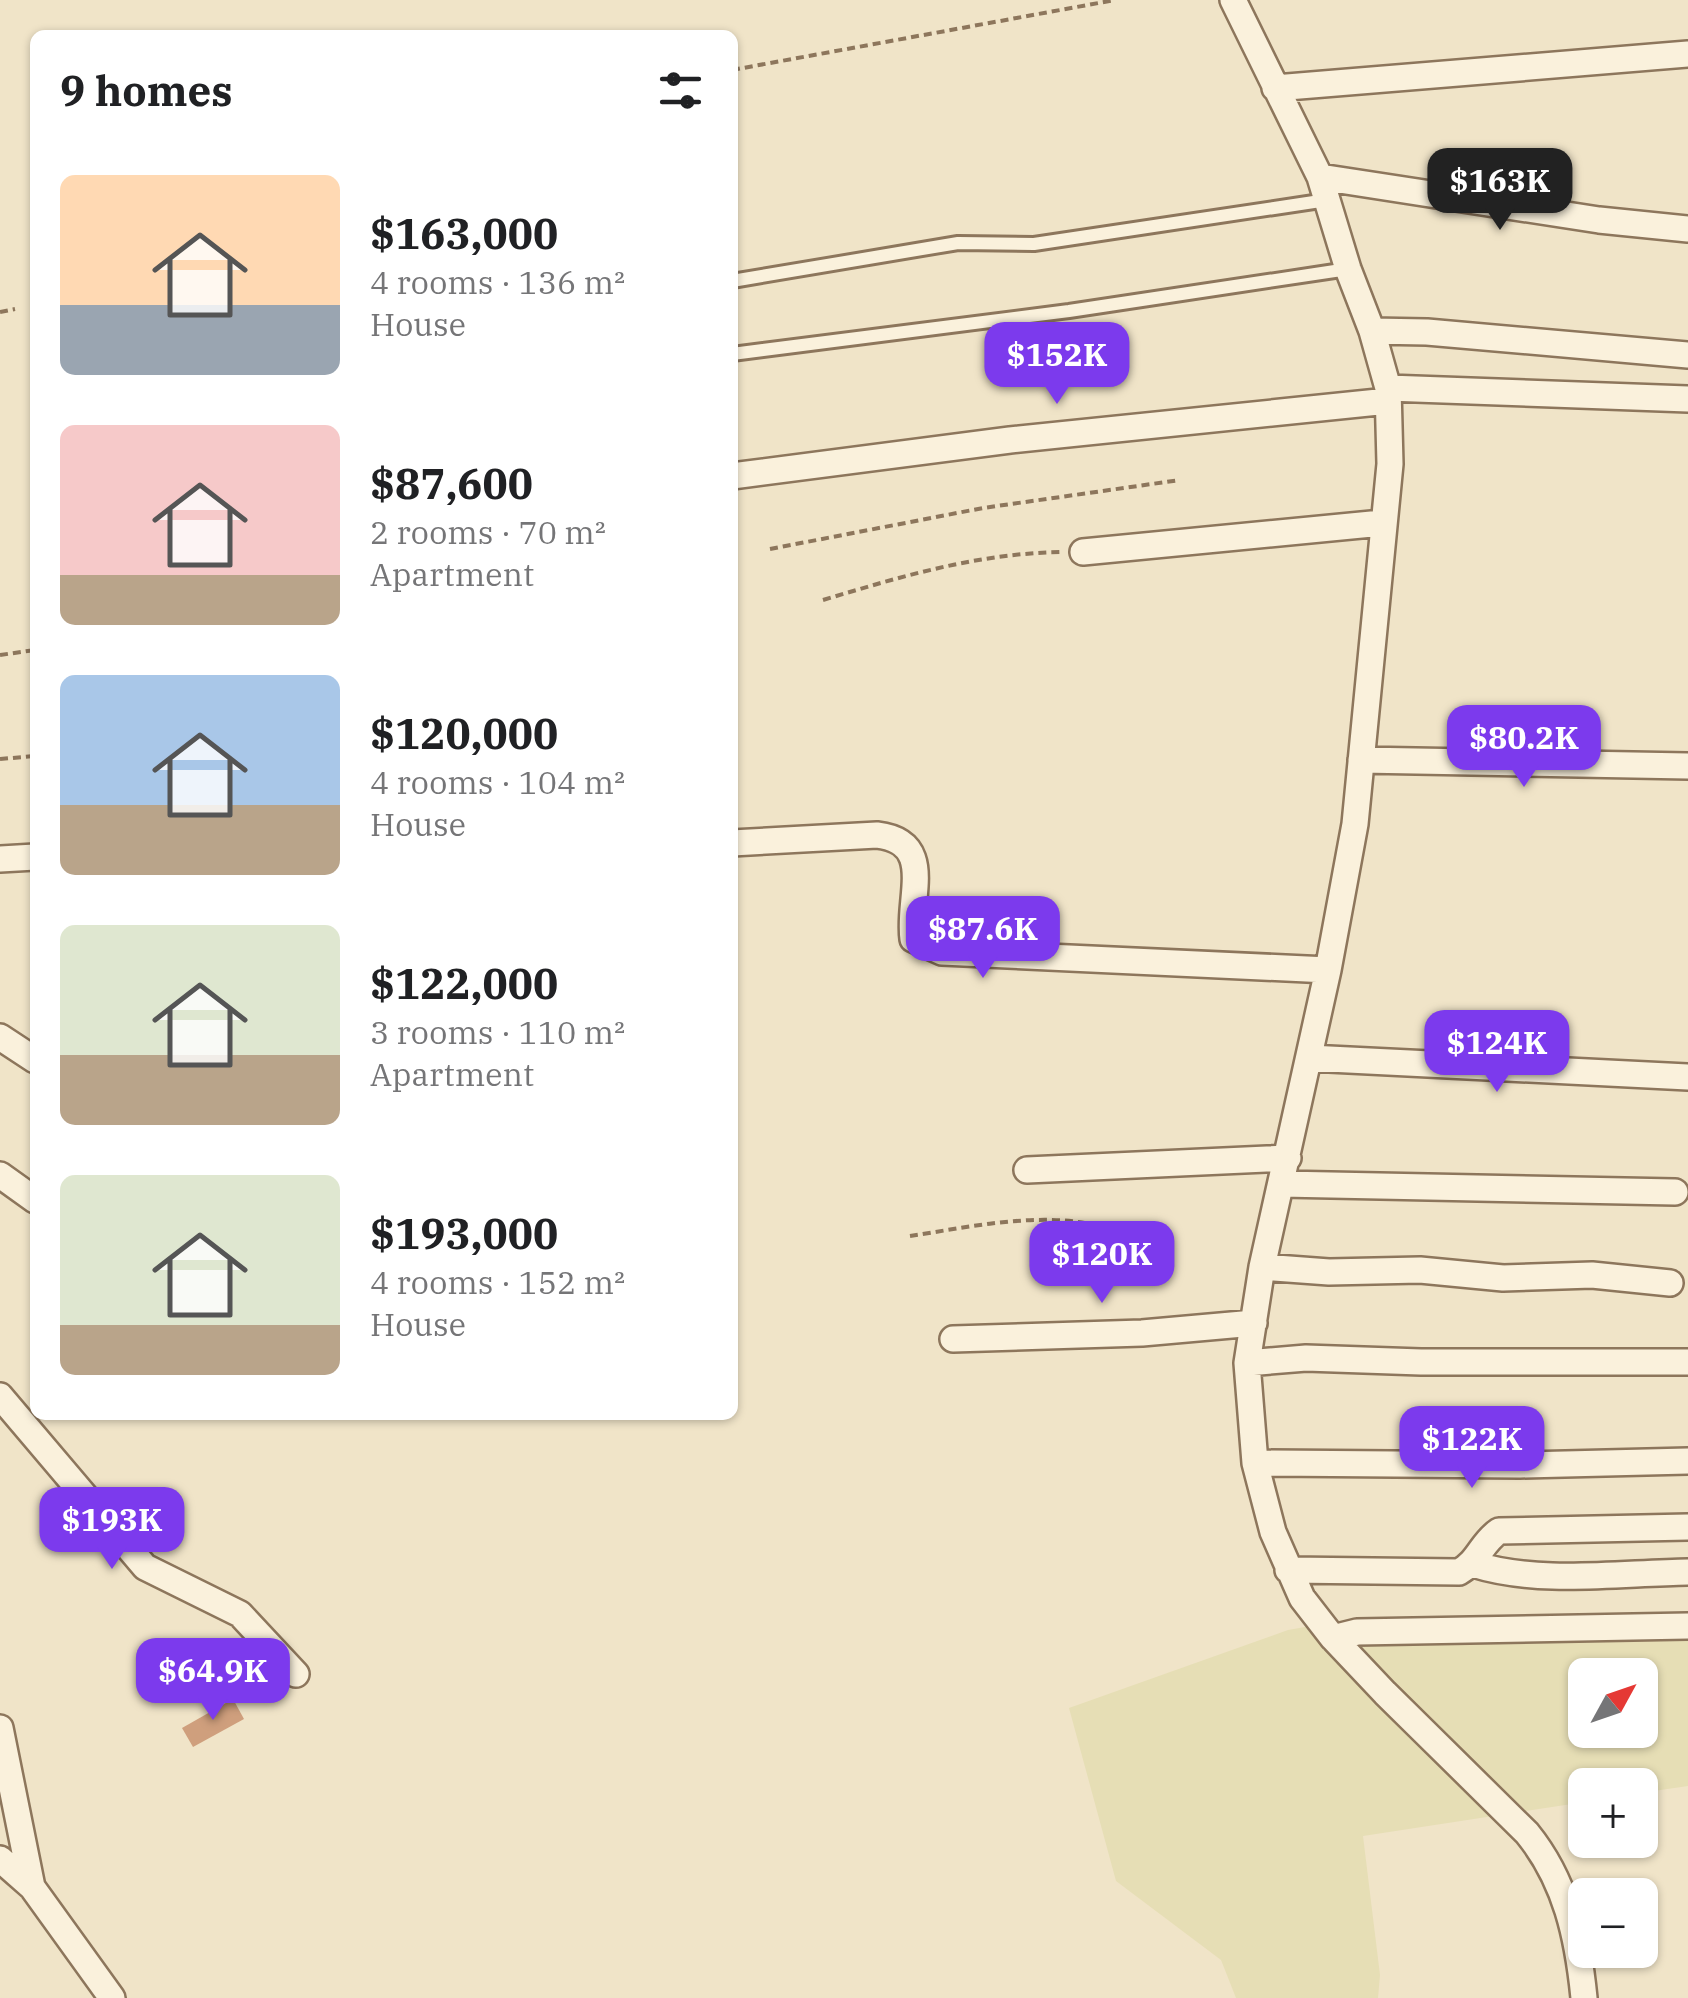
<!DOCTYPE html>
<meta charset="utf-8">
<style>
body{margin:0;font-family:"IBM Plex Serif",serif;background:#f2f2f2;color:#202124;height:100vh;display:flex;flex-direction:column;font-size:38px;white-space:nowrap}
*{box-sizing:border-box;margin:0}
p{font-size:32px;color:#757577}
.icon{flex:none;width:55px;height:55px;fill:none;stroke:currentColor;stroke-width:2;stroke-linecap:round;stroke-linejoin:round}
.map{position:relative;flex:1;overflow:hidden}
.sheet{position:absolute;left:30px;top:30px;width:708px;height:1390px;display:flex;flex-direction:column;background:#fff;border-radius:15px;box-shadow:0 2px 8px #0004}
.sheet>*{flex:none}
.needle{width:65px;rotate:50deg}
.controls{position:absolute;left:1568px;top:1658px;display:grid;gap:20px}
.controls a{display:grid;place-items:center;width:90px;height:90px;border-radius:15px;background:#fff;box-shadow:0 2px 8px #0004;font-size:50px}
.price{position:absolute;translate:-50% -85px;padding:0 22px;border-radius:20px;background:#7c3aed;color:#fff;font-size:32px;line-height:65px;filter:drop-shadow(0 2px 5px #0008)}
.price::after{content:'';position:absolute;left:50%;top:60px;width:30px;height:22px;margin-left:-15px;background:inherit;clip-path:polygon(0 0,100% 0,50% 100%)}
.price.selected{background:#222;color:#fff}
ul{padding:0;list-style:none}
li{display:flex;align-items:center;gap:30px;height:250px;padding:0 30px}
li span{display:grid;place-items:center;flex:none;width:280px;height:200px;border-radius:15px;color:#555}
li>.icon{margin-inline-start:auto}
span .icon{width:120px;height:120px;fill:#fffc;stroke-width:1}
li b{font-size:42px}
h2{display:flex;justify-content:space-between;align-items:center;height:120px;padding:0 30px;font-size:42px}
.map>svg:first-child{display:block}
.farmland{fill:#e6deb5;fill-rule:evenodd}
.building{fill:#cf9f7d}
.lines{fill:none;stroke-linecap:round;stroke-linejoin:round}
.lane-casing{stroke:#8d765c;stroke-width:18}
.street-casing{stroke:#8d765c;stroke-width:30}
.path{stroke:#8d765c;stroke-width:4;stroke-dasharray:8 5;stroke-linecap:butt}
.lane{stroke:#faf1dc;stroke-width:12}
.street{stroke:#faf1dc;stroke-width:25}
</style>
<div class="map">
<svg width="1688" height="1998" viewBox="0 0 1688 1998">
<rect width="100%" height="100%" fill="#f0e4c8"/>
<!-- farmland -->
<path class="farmland" d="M1350 1619 1688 1621V1786L1640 1793V1785H1585V1802L1363 1836 1380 1975 1378 1998H1236L1221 1960 1116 1881 1069 1708 1288 1630ZM1585 1675H1640V1730H1585Z"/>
<!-- building -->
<path class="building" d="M233 1699 244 1719 193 1747 182 1728Z"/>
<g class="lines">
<!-- lane casing -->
<g class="lane-casing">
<path id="lane" d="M732 281 958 243 1034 244 1327 200
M732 354 1069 311 1348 269"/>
</g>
<!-- street casing -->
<g class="street-casing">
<path id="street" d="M1233 0 1320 177 1348 269 1372 331 1388 388 1390 464 1355 824 1328 970 1262 1267 1247 1363 1255 1463 1273 1532 1302 1598 1333 1638 1385 1693 1527 1833C1566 1881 1578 1937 1584 1998
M1275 88 1688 54
M1320 177 1599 220 1688 229
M1372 331 1427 332 1688 355
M1388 388 1688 399
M732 476 1010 440 1388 401
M1083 552 1382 523
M1361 760 1688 766
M732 843 877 835C937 842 907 898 913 939L942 952 1328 970
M0 859 35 857
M0 1037 35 1060
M1309 1058 1688 1077
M1027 1170 1288 1158
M0 1175 35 1200
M1282 1184 1675 1192
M1262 1267 1329 1272 1420 1270 1503 1278 1592 1275 1670 1283
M953 1339 1142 1333 1254 1323
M1247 1363 1306 1358 1421 1362H1688
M0 1396 145 1567 240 1614 296 1674
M1255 1463 1520 1465 1688 1461
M1473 1564C1539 1585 1619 1573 1688 1572
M1288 1570 1459 1572C1479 1561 1481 1543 1499 1531L1688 1527
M1333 1638 1357 1632 1688 1626
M0 1728 32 1887
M0 1859 32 1887 112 1998"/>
</g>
<!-- path -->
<path class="path" d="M732 70 1115 0
M0 312 15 309
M770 549 983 508 1180 480
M823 600C903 576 979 553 1063 552
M0 655 35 650
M0 759 35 756
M910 1236C970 1227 1040 1211 1099 1226"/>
<!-- lane -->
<use href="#lane" class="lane"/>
<!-- street -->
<use href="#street" class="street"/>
</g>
</svg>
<div class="controls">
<a><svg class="needle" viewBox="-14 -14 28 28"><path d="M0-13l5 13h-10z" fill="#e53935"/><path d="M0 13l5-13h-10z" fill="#757577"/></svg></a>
<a>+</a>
<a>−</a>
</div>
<b class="price selected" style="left:1500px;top:233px">$163K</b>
<b class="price" style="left:1057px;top:407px">$152K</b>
<b class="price" style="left:1524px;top:790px">$80.2K</b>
<b class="price" style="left:983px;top:981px">$87.6K</b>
<b class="price" style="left:1497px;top:1095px">$124K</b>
<b class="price" style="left:1102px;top:1306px">$120K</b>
<b class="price" style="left:1472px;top:1491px">$122K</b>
<b class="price" style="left:112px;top:1572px">$193K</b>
<b class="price" style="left:213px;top:1723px">$64.9K</b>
<section class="sheet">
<h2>9 homes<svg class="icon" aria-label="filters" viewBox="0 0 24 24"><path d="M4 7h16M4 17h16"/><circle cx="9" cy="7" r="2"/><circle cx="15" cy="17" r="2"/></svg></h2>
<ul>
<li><span style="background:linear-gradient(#ffd9b3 65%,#9aa5b1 0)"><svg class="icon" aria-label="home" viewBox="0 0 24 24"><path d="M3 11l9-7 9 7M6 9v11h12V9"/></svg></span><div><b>$163,000</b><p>4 rooms · 136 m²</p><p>House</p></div></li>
<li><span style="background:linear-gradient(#f6c9c9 75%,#b9a48a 0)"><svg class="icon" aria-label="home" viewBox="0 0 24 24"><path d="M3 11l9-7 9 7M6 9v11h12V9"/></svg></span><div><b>$87,600</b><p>2 rooms · 70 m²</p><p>Apartment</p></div></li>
<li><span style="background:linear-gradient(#a9c7e8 65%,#b9a48a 0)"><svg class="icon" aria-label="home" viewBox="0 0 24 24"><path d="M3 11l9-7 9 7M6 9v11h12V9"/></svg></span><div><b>$120,000</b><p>4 rooms · 104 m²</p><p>House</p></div></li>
<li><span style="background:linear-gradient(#dfe7d0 65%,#b9a48a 0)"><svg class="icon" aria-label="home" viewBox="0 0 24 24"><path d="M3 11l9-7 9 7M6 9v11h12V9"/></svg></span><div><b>$122,000</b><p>3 rooms · 110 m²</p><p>Apartment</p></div></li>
<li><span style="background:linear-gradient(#dfe7d0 75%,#b9a48a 0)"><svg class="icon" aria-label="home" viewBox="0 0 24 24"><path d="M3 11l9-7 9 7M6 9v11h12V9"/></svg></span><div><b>$193,000</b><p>4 rooms · 152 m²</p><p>House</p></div></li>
</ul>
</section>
</div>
